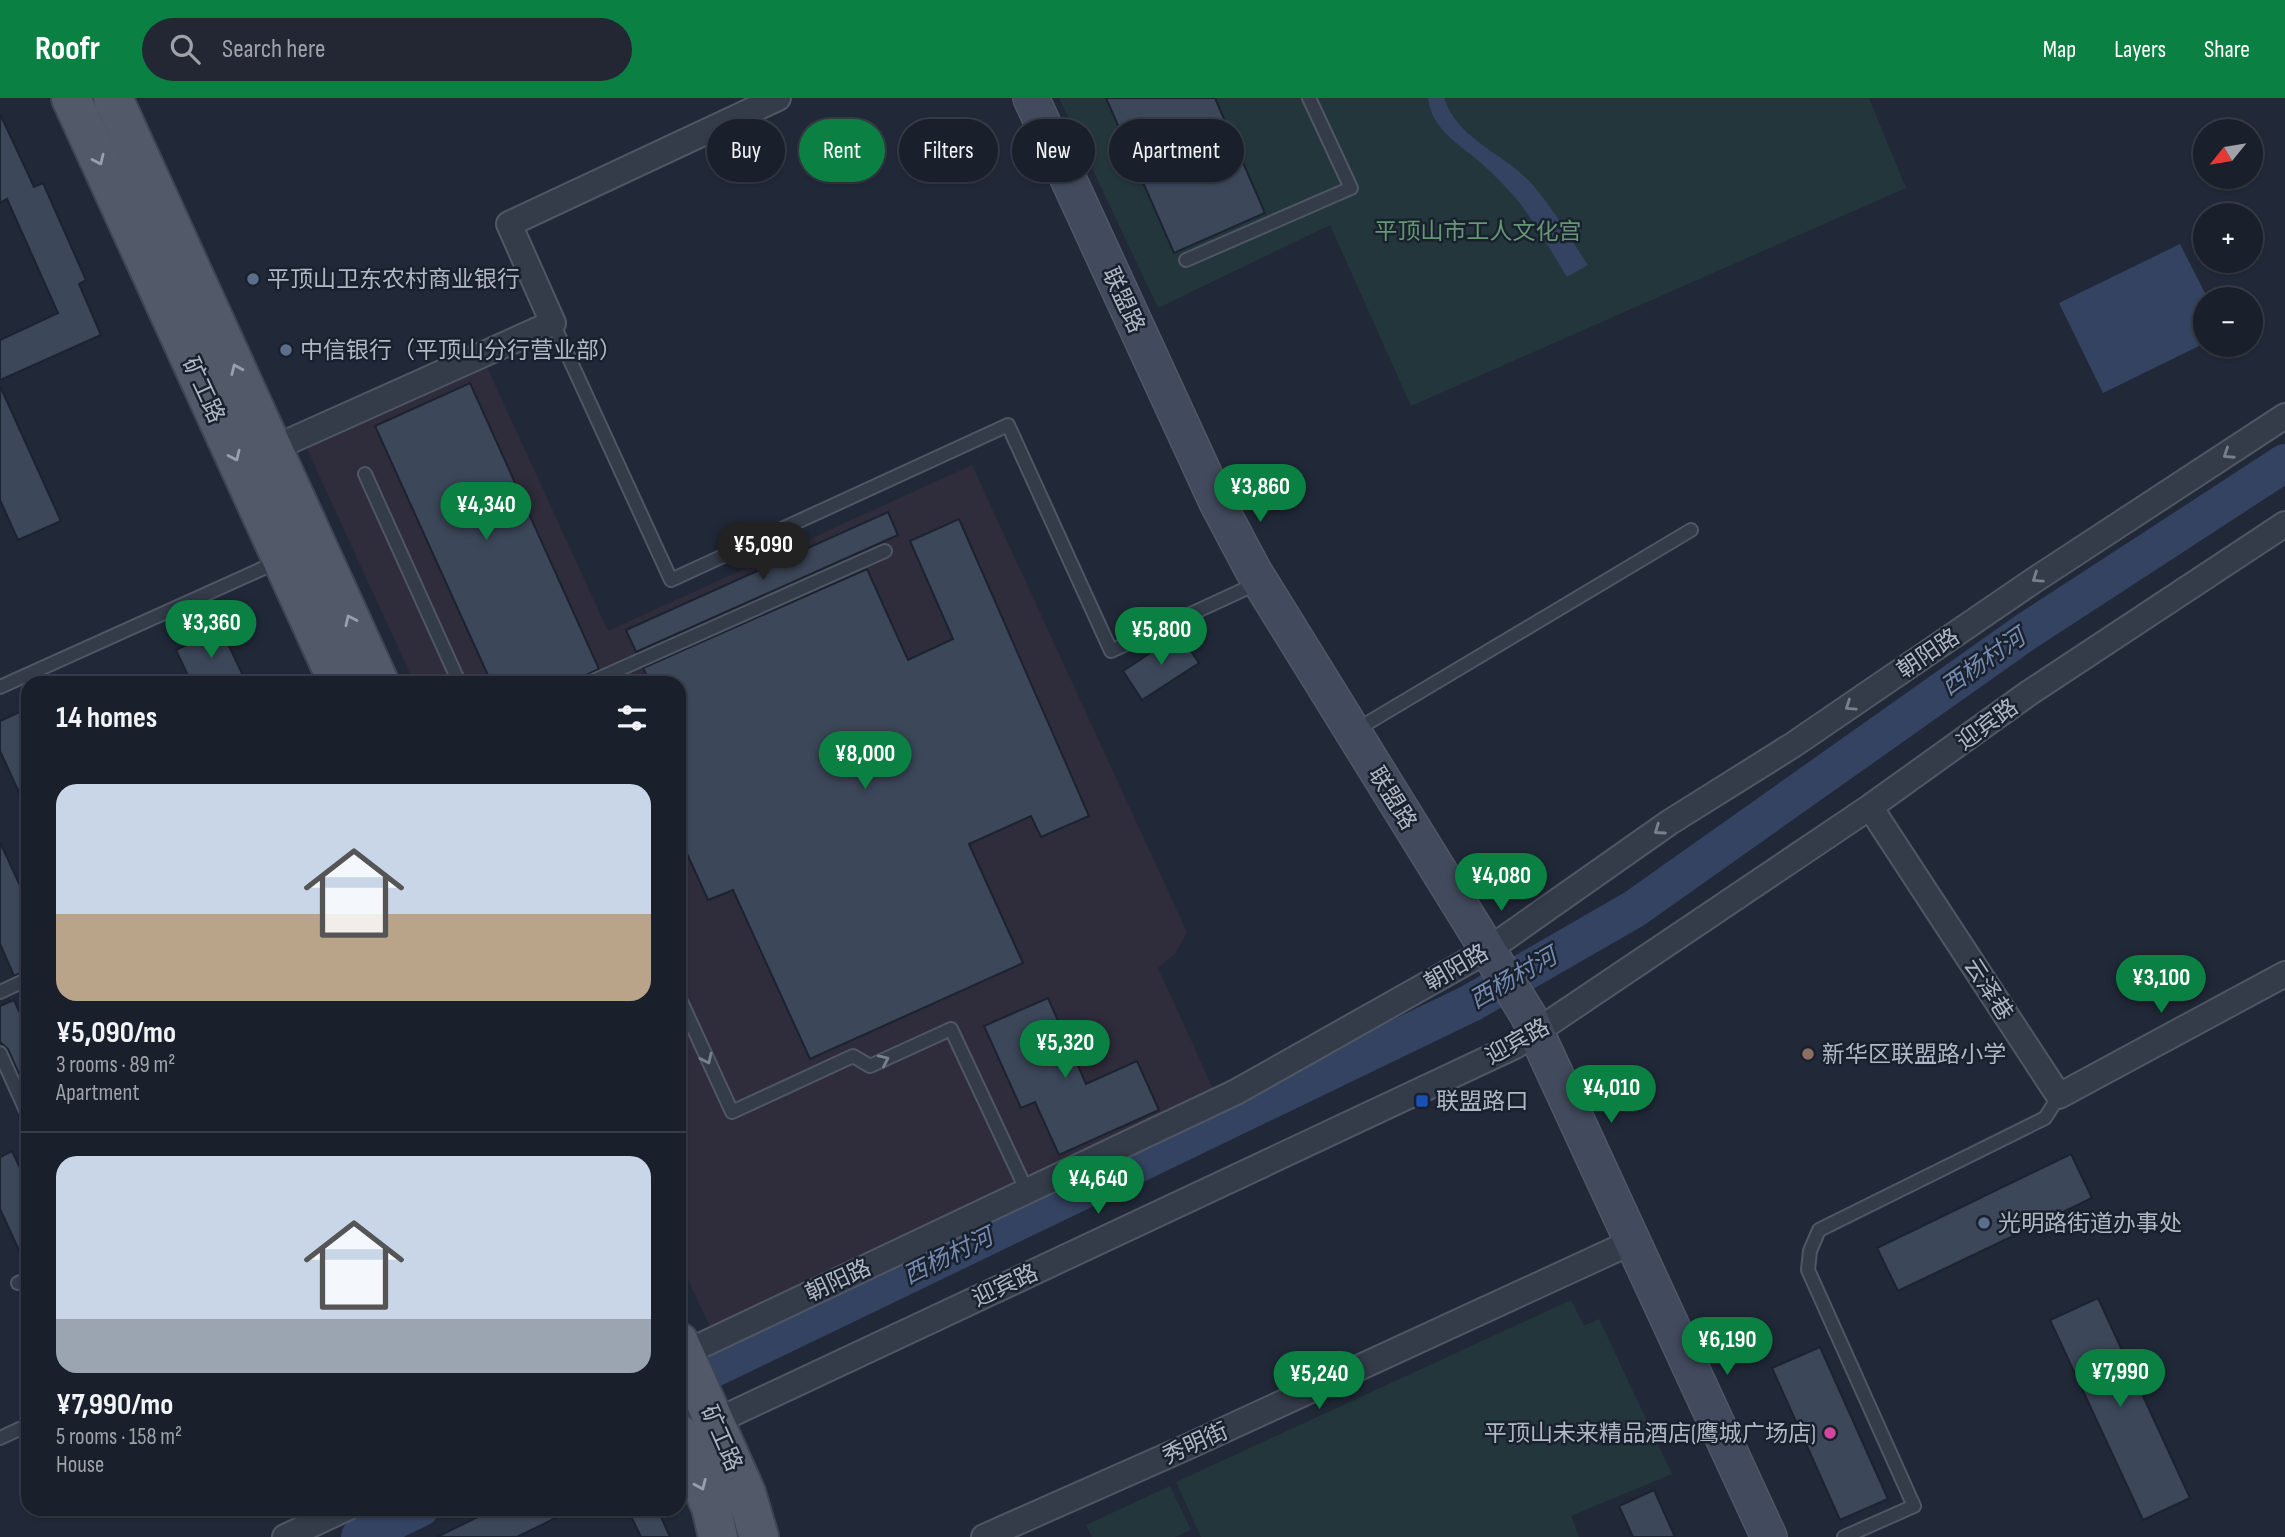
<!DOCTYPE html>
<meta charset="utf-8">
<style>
body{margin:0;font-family:"Sofia Sans Condensed","Noto Sans SC",sans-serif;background:#222733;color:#f1f3f6;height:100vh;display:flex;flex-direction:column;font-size:26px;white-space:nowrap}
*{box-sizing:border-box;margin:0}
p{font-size:23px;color:#9fa2a9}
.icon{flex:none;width:38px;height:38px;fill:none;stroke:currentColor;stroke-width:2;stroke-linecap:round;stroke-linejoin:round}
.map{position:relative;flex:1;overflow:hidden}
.sheet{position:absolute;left:21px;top:578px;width:665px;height:840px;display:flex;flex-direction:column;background:#191f2b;border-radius:21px;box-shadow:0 2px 5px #0004,0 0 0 2px #373d47}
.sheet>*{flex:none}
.guide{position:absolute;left:707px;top:21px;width:665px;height:63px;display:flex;gap:14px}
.needle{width:46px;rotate:240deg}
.fabs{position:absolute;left:2193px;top:21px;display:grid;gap:14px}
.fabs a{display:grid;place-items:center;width:70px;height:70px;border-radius:50%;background:#191f2b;box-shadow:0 2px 5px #0004,0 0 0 2px #373d47;font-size:35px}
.price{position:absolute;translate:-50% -60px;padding:0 16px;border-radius:24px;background:#0b8043;color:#fff;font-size:23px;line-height:46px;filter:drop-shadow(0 2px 4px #0008)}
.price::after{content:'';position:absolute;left:50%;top:42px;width:21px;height:16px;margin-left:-10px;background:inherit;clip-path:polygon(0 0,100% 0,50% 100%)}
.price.active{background:#222;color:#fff}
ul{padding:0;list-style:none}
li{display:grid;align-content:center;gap:14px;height:371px;padding:0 35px}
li+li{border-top:2px solid #373d47}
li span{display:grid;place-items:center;height:217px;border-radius:21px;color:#555}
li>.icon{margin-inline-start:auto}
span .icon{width:126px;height:126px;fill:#fffc;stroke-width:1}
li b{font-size:30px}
h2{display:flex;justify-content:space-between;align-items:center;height:84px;padding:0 35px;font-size:30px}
.chip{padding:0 24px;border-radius:32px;background:#191f2b;box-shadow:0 2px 5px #0004,0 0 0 2px #373d47;font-size:24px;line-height:63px}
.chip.active{background:#0b8043;color:#fff}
header{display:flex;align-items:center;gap:42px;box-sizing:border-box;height:98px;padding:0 35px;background:#0b8043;color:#fff}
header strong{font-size:33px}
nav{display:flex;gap:38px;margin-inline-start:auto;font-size:24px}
.search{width:490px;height:63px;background:#222733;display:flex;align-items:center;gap:18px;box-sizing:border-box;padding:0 24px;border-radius:38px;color:#9fa2a9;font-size:26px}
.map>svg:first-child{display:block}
.medical{fill:#2f2c3b}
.green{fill:#23363b}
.water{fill:#344361}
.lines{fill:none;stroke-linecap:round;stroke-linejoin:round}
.river{stroke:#344361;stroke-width:38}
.building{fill:#3c4759;stroke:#1c2330;stroke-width:2}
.lane-casing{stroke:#4f5664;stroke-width:16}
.street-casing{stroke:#4f5664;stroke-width:28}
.secondary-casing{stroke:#4f5664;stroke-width:38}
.primary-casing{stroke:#3e4553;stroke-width:42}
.lane{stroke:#343c4a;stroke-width:12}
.street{stroke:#343c4a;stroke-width:24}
.secondary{stroke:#424a5d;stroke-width:35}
.primary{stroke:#525a6a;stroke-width:38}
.oneway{stroke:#989faf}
.oneway2{stroke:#787f8e}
.service-dot{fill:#5c6f8a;stroke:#1a212e;stroke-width:2.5}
.education-dot{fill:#8d6e63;stroke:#1a212e;stroke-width:2.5}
.transit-dot{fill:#1a4fb4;stroke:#1a212e;stroke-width:2.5}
.hotel-dot{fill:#d1479c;stroke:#1a212e;stroke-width:2.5}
.labels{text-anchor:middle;stroke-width:5;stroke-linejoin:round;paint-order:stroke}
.park-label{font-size:23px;fill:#669775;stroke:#1a212e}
.poi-label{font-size:23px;fill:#afb6c6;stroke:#1a212e;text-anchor:start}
.street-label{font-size:23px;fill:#afb6c6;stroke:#1a212e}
.water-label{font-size:24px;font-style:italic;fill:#768aaf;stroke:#1a212e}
</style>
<header>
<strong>Roofr</strong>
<div class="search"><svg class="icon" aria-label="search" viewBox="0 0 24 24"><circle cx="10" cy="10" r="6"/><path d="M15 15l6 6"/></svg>Search here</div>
<nav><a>Map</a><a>Layers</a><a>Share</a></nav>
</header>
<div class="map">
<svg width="2285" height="1439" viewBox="0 0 2285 1439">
<rect width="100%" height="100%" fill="#212939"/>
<!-- medical -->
<path class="medical" d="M486 267 608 533 972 367 1187 834 1175 856 1158 870 1217 999 711 1231 679 1162V584H414L306 349Z"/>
<!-- green -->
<path class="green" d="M1059 0H1869L1906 90 1411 308 1330 127 1158 210Z
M1571 1202 1584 1228 1599 1221 1672 1376 1571 1418 1579 1439H1201L1176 1384Z
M1170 1388 1191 1432 1175 1439H1092L1086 1427Z"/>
<!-- water -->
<path class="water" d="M1428 0H1444C1458 42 1504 55 1532 86 1553 110 1570 140 1588 167L1567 179C1550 152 1534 121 1513 97 1503 86 1492 75 1482 66 1460 46 1432 33 1428 0Z
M2180 146 2208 201H2205V245L2103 295 2059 205Z"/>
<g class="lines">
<!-- river -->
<path class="river" d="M679 1287 1471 905 1634 811 2024 535 2285 365
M360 1439 420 1410"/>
</g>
<!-- building -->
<path class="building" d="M1106 0H1215L1265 115 1174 155Z
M0 16 34 89 43 85 86 182 79 186 101 237 0 282V242L58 215 7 101 0 105Z
M470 285 599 571 584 578 582 584H491L375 328Z
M0 288 61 423 18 442 0 402Z
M888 414 898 437 636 554 626 532Z
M959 421 1089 718 1041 739 1031 718 969 746 1023 865 810 961 733 792 708 802 679 738V584H650L643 570 867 471 908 562 953 541 910 443Z
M221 531 246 584H191L176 552Z
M1179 536 1199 565 1142 602 1123 573Z
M28 610V714L0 653V623Z
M0 744 28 805V872L14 878 0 846Z
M1048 900 1086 986 1137 963 1159 1012 1059 1057 1035 1004 1021 1010 984 928Z
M14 902 28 933V996L8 951 0 944V908Z
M12 1053 20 1070 28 1067V1172L0 1111V1059Z
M2071 1056 2092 1100 1898 1193 1877 1150Z
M2098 1200 2190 1400 2143 1422 2050 1222Z
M1820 1249 1888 1401 1840 1422 1772 1270Z
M1654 1392 1675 1439H1633L1619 1408Z
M496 1410H576L517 1439H437Z
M627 1410H657L670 1439H641Z"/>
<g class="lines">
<!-- lane casing -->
<g class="lane-casing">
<path id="lane" d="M1186 162 1351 90 1309 0
M553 225 671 482 1008 327 1111 553 1260 484
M365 376 459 584
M591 584 885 453
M0 589 277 464
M1356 632 1691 432
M0 894 28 881
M679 899 732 1014 853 958 870 968 951 931 1027 1093
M0 955 28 1017
M18 1185 28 1181
M0 1340 28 1327
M1844 1439 1914 1408 1808 1172 1810 1153 1819 1132 2045 1020 2059 998"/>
</g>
<!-- street casing -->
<g class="street-casing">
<path id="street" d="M272 351 553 225 509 126 778 0
M1870 709 2059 998 2285 876
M679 1258 1236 994 1488 852 1670 724 1793 647 2033 483 2285 318
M704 1329 1515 948 1870 709 2029 595 2285 426
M285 1439 347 1410
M984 1439 1187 1349 1634 1143"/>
</g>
<!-- secondary casing -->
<g class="secondary-casing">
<path id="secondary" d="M1031 0 1217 404 1253 472 1528 917 1769 1439"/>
</g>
<!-- primary casing -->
<g class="primary-casing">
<path id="primary" d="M71 0 338 584
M113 0 379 584
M679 1244 746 1395 759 1439
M679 1336 711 1409 718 1439"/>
</g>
<!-- lane -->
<use href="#lane" class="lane"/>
<!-- street -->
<use href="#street" class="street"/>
<!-- secondary -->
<use href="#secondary" class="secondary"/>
<!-- primary -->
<use href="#primary" class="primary"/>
</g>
<!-- one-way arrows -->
<defs><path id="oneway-chevron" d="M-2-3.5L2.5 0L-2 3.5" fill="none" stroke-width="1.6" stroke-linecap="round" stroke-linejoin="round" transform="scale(1.75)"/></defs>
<g class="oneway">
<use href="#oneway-chevron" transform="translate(99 62) rotate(65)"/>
<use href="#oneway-chevron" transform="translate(236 271) rotate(-114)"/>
<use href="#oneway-chevron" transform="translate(235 358) rotate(65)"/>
<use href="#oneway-chevron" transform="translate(350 522) rotate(-115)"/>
<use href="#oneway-chevron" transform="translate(701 1387) rotate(67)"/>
</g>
<g class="oneway2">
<use href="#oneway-chevron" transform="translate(2228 356) rotate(147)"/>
<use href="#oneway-chevron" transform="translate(2037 480) rotate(146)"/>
<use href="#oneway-chevron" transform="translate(1850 608) rotate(146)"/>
<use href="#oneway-chevron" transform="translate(1659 732) rotate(145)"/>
<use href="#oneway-chevron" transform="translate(707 961) rotate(65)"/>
<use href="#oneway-chevron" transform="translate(884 962) rotate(-25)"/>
</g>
<!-- markers -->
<g class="service-dot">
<circle cx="253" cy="181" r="7"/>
<circle cx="286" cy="252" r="7"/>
<circle cx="1984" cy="1125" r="7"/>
</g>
<circle class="education-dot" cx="1808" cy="956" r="7"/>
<rect class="transit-dot" x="1415" y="996" width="14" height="14" rx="3.5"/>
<circle class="hotel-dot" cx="1830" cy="1335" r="7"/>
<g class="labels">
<!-- park labels -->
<g class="park-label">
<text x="1478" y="141">平顶山市工人文化宫</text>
</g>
<!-- poi labels -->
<g class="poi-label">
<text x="267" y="189">平顶山卫东农村商业银行</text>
<text x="300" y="260">中信银行（平顶山分行营业部）</text>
<text x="1822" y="964">新华区联盟路小学</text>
<text x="1436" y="1011">联盟路口</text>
<text x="1998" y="1133">光明路街道办事处</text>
<text x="1816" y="1343" text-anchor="end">平顶山未来精品酒店(鹰城广场店)</text>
</g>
<!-- street labels -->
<g class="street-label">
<text transform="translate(1124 202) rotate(65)" y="8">联盟路</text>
<text transform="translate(204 292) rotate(65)" y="8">矿工路</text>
<text transform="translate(1928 555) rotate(-34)" y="8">朝阳路</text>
<text transform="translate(1987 626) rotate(-36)" y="8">迎宾路</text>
<text transform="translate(1393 700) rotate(58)" y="8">联盟路</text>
<text transform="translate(1456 869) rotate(-30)" y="8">朝阳路</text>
<text transform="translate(1989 891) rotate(57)" y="8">云泽巷</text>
<text transform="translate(1517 943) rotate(-29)" y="8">迎宾路</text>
<text transform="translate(838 1182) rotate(-25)" y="8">朝阳路</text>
<text transform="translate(1005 1187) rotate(-25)" y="8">迎宾路</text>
<text transform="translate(722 1340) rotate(66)" y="8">矿工路</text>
<text transform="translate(1195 1345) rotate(-24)" y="8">秀明街</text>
</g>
<!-- water labels -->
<g class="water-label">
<text transform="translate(1983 564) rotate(-35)" y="8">西杨村河</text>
<text transform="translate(1513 880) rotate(-30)" y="8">西杨村河</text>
<text transform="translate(948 1158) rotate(-26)" y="8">西杨村河</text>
</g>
</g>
</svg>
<div class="fabs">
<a><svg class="needle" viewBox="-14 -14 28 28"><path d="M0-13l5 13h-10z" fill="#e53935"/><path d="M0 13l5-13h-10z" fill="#9fa2a9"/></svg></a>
<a>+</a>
<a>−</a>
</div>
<b class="price" style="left:1260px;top:426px">¥3,860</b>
<b class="price" style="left:486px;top:444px">¥4,340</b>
<b class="price active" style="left:763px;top:484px">¥5,090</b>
<b class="price" style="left:211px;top:562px">¥3,360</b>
<b class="price" style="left:1161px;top:569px">¥5,800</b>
<b class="price" style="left:865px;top:693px">¥8,000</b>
<b class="price" style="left:1501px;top:815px">¥4,080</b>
<b class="price" style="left:2161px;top:917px">¥3,100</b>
<b class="price" style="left:1065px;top:982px">¥5,320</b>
<b class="price" style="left:1611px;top:1027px">¥4,010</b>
<b class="price" style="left:1098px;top:1118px">¥4,640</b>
<b class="price" style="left:1727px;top:1279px">¥6,190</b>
<b class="price" style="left:2120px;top:1311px">¥7,990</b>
<b class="price" style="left:1319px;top:1313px">¥5,240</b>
<div class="guide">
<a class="chip">Buy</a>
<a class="chip active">Rent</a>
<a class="chip">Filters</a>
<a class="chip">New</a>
<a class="chip">Apartment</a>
</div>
<section class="sheet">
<h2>14 homes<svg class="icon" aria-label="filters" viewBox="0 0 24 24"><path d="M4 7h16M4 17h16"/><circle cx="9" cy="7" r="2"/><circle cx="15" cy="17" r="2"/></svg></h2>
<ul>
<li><span style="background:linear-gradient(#c9d6e8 60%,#b9a48a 0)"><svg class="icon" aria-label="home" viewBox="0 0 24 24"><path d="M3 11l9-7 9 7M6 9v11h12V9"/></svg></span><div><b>¥5,090/mo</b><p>3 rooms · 89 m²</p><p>Apartment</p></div></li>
<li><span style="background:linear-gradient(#c9d6e8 75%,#9aa5b1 0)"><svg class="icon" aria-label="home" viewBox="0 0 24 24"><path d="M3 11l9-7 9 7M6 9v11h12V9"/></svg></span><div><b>¥7,990/mo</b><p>5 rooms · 158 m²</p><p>House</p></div></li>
</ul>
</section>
</div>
